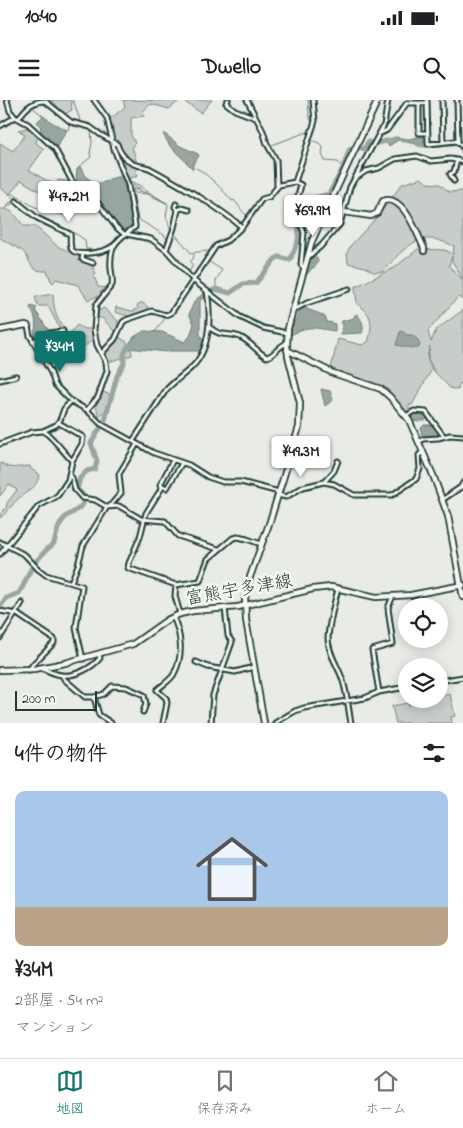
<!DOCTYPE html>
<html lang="ja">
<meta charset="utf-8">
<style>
body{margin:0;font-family:"Indie Flower","Klee One",sans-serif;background:#f2f2f2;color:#202124;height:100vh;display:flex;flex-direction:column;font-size:19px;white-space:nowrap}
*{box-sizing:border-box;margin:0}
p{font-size:16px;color:#757577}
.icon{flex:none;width:28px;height:28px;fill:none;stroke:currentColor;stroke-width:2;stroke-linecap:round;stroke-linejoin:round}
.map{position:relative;height:623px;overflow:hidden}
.side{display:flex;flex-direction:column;background:#fff;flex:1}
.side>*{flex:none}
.fabs{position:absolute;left:398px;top:498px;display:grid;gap:10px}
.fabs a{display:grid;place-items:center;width:50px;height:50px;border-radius:50%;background:#fff;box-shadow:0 2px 12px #0003;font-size:25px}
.scale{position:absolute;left:15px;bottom:12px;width:82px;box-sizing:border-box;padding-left:5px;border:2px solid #1f3d34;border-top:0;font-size:14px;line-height:18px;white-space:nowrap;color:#1f3d34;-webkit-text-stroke:4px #f6f6f2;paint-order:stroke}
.price{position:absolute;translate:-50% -42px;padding:0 11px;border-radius:5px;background:#fff;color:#222;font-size:16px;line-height:32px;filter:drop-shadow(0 1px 2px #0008)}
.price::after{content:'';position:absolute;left:50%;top:30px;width:15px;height:11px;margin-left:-8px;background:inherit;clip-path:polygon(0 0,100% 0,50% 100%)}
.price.active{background:#0f766e;color:#fff}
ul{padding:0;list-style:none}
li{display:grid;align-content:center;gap:10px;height:265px;padding:0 15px}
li+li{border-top:1px solid #e0e0e0}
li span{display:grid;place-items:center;height:155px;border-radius:10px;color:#555}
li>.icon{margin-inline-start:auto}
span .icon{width:90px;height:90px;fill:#fffc;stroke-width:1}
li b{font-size:21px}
h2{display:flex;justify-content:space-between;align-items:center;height:60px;padding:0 15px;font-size:21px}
.status{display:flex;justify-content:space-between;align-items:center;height:35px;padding:0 25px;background:#fff;direction:ltr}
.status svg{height:14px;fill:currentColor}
header{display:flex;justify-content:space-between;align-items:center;height:65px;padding:0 15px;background:#fff;font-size:22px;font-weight:800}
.tab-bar{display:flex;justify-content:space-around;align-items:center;height:70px;border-top:1px solid #e0e0e0;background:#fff;font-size:14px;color:#757577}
.tab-bar a{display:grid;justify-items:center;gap:2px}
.tab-bar .active{color:#0f766e}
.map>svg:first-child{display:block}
.green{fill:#c7cec9;stroke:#73867e}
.water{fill:#99a6a0;stroke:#687c75}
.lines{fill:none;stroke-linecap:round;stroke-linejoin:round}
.stream{stroke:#687c75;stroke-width:1}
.river{stroke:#99a6a0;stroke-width:5}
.street-casing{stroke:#1f3d34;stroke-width:7}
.secondary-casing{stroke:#1f3d34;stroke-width:8}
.primary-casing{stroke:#1f3d34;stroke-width:8}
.street{stroke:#f6f6f2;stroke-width:3}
.secondary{stroke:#f6f6f2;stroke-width:4.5}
.primary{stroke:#f6f6f2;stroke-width:4.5}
.labels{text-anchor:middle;stroke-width:5;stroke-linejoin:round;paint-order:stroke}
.street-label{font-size:18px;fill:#1f3d34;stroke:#f6f6f2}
</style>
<div class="status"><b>10:40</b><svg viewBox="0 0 49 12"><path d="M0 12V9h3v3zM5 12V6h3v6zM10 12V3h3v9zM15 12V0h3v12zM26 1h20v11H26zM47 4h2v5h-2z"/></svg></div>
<header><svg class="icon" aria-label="menu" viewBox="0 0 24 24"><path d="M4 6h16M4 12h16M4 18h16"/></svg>Dwello<svg class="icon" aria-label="search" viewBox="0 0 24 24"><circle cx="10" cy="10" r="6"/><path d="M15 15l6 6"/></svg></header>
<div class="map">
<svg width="463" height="623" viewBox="0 0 463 623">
<rect width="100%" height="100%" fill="#e9ebe7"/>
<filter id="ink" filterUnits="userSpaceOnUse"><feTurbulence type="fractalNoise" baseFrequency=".02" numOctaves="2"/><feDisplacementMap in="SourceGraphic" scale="10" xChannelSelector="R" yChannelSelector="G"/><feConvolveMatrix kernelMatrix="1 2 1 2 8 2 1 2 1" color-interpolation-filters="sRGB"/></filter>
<g filter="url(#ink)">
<!-- green -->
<path class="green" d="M51 0H71L72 10 65 14Z
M123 0 179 1 169 9 151 4 143 11 144 16 131 18V35L135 43 132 46 137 64C128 59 120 53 118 43L114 42 110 19 125 7Z
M185 0H212L201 13 185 2Z
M32 27 39 32 36 43 44 49 29 70 61 89V86L57 85 58 80 67 81 75 90V91L60 104 21 80 10 94 0 88V43L13 51 25 35 18 30Z
M119 53 128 64 137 67 135 72 138 74 137 77H133L128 80 142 86 145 90 167 103 146 93 133 89H140L134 86H130L117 54Z
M421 78 427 83 440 84 449 92 463 91V179L452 161V156L449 166 463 180V200L458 197 428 231 431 242 436 230 463 210V283L459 284 458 290 450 288 434 271 428 259 430 246C426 256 427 260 432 269L412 305H409V311L406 313C398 303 391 292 381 286 365 278 346 278 331 268L338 239 362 245 368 242C373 226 373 213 357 204L355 187 394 168 418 149 445 150 453 154 454 146C446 143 436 138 427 139 409 140 394 159 383 172H373L365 167 348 163 347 153 351 145 377 117 402 84Z
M10 102H15L5 109C14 111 18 119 24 126H35L57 146 81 157 80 161 92 165 96 174 94 176 98 187 108 188V189L100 192 101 195 88 200 78 185 56 179 53 183 51 181 47 171C26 172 33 159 21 150 15 146 7 142 0 138V109H5Z
M53 194C54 207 55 218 64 228L60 229 48 206H38L35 197Z
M140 203H143L149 208C139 218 128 217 115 212L116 207 132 211 138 209 137 205Z
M104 208 118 221 117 229 114 231 103 219 96 216V212Z
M77 225 84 229H92L93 239C87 246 82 248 73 245L71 254 72 258H69L68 248 70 246V233Z
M119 237 127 242 129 248 131 249 132 255 108 262 104 253Z
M103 292 111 295 105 311 99 317 96 305Z
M2 363C11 371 19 366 30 366L31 369 40 375C33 392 31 388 19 398 12 404 8 412 0 418V414L6 408 7 403 17 390 9 384 0 396V364Z
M450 594 455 616 451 617 452 623H396L392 606 408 603 409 606 412 602 427 599H439V596Z"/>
<!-- water -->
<path class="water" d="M43 16 53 23 67 30 56 48 40 33 41 28 37 22Z
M163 34H165L180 46 198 54 199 56 193 64V69L170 46Z
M424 36V46L398 40 389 46 385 41 395 37 408 39Z
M80 67C99 100 109 71 123 78L133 124 125 132 119 129 97 99 80 89 76 80 77 69Z
M312 157H317L318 161 315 167 312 168 304 178 308 162Z
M205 193 206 196 200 200V234L204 242 202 248 198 251H167V252L129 248 128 245 134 237 144 231 162 232 185 242 190 236 194 224 189 214 195 200Z
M31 206 37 208 35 210 49 231 38 237H33C37 226 37 218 30 208Z
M302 206C310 212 318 211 326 218L327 223 329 222 335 224V231C317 229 308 223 290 236L291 229Z
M357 214C362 221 365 225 362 233L341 234 342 221 354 218V216Z
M402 231 407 235H412L418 240 420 246 418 248C415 249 400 246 396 245L400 232Z
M321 289 330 291 333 300 325 306Z
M412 313 426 314 430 319 413 322 408 316Z
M424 325H431L442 335 431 338 422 337 421 328Z"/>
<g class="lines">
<!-- stream -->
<path class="stream" d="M73 0 81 23
M308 0 309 15 312 23
M32 7 43 16
M22 17 41 33
M0 23 12 16
M68 30 70 22
M312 39 311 40 319 43 323 47 322 54 325 61 338 62 343 68
M269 46 310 31
M56 47 63 59
M271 55 275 62
M80 67V66L91 57 90 53 92 43 91 30
M196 68C205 71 227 94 232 101L234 100C239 105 242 113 247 115L261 97H264
M67 76 71 83
M73 87 80 91
M274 89 275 81
M133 90 135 93 148 94 168 104 166 116 171 131
M133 92 138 119 164 135 167 139
M9 94H13L35 107 64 115 67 112
M11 96 16 100
M64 129 76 134 85 140 86 149 100 150 113 142
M174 133 192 154 197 152 209 151
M208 161 222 170 216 181V189
M189 172 193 165 190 162 193 159 194 155
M186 188 191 180 186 175
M155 232 166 217"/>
<!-- river -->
<path class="river" d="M378 43 391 40
M418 44C431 48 445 42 458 43L463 51
M358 47 364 49 368 42 372 43
M205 194 216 189 230 193 243 184 256 183 275 159 279 157 290 160 298 141 299 127 302 112 315 98 329 94 343 68 349 50 352 48
M0 507 6 498 19 493C24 486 26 478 30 471 34 462 47 449 54 443 57 432 59 420 70 414 76 411 79 409 83 404V395L77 389 80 378 87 371 95 369 97 361 91 343 105 320 117 276 124 263V254L128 246 133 245"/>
<!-- street casing -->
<g class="street-casing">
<path id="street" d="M7 0 10 11 15 17 28 24 55 49 74 85 80 90 95 99 116 127 124 134
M228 0 226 3 235 10 256 18
M247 0 263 31 267 44 276 60 277 86
M427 0 428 44 456 41 463 47
M442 0 443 42
M457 0 458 42
M419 3V33H428
M19 18C25 8 34 1 45 1L71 22 90 27 101 35 117 44C119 51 123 57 130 62 136 67 144 65 151 69 183 87 214 104 242 127
M0 26 15 17
M381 33 387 30 407 3H427
M356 78 366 71 379 68 395 59 417 56 431 61 451 59 463 62
M454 81 450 74 454 72 457 60
M295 82 315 21 313 0
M16 101 37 118 70 134C71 138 69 146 72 150 78 157 106 152 113 146
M178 110 182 108 189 110
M126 134 151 139 166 150 193 180 240 217 263 228 287 233
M166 150 174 128 178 110 175 107 176 104
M83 154 82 159 93 163
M307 158 321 146 340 124 350 87 384 25 388 0
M292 211 307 203 349 189
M28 226 30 236 51 273 55 285 71 301 87 310 101 324 154 353 189 365 208 377 223 382H241L279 392
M209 227C222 238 227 232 240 237 251 242 257 252 267 257 275 255 278 246 287 243
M33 241 50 233 63 231
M102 253 115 239 123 222 126 220 152 211 166 215 171 213 216 146 228 140 242 127 262 99 269 97 279 85 295 82 301 85 295 107 304 133 301 165 303 167
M0 280 16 276
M87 310 98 297 107 271 106 262 97 245 94 230 96 205 112 185C113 180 112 175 111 169 109 146 116 140 135 127V125L128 85 114 49 107 18 94 0
M406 316 414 311 426 312 443 335
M44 331C55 340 62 350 72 361
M133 341 166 290C174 281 184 275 192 267 211 249 211 214 207 191
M419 342 423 339 438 338 450 335 463 336
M0 344 32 332 43 331 56 325 60 320 64 309 71 301
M182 363 167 388 163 386 146 413 140 437 129 463 128 468 176 485 200 481 208 459 233 438 238 437 247 439 261 444
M69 375 72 378 75 390 82 398 95 400 107 407 119 406 141 419 165 421 178 436 218 449
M324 382 334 371 338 361
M163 386 160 385 173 360
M278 395 286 397 303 387 324 382 334 384 354 395H392L416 379 420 369 419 355 423 352
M442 400 461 387 463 383
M110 406 121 393 119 374 137 344
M0 442 25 455 38 469 46 475 82 486 76 528 83 559
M0 454 39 406 54 398 58 395 68 380 72 361 82 344 83 337 59 323
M71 482 78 465 83 446 107 407
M176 485 175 496 180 514
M338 489C334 505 329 521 328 538 328 554 339 567 343 581 348 597 348 608 351 623
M0 511 17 514 54 539V543L33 564 29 570
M0 538 22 503
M196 562 208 567 235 572 254 567
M42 568C48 571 55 574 61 575 75 577 92 568 100 558L99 554
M62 575 64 579 85 597H94L99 615 111 623
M439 581 463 577
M379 592 372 550 393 544 388 508 393 496
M94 597 104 594 112 586 126 587 144 595 146 604 143 612
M163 623 167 603 166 598 157 590C162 585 171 580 174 574 184 555 181 534 173 517
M211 623 213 595 232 542 228 536 225 508
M275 623 295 611 304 608 365 598 379 592 406 587"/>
</g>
<!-- secondary casing -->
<g class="secondary-casing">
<path id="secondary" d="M344 112 371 116 377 113 383 101C403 93 417 134 424 148V151
M0 230 26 225 28 226
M287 250 333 273 381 289 390 297 409 320 433 375 448 416 463 497
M0 570 34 569 65 563 133 544 167 520 180 514 193 511 238 507 313 489 331 487 376 497 411 495 463 485"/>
</g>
<!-- primary casing -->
<g class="primary-casing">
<path id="primary" d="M264 623 246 520 245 498 250 477 270 421 299 327 300 303 288 256 287 245 288 228 312 141 378 0"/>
</g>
<!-- street -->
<use href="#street" class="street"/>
<!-- secondary -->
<use href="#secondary" class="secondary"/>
<!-- primary -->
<use href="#primary" class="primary"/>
</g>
</g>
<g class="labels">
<!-- street labels -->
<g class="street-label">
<text transform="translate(239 489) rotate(-10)" y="6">富熊宇多津線</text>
</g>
</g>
</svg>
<div class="fabs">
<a><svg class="icon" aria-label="locate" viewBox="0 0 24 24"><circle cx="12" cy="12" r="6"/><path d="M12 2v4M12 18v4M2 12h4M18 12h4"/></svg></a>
<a><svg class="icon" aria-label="layers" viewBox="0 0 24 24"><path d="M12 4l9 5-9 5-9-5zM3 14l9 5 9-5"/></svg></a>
</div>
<div class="scale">200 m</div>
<b class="price" style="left:69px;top:123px">¥47.2M</b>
<b class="price" style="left:313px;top:137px">¥69.9M</b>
<b class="price active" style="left:60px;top:273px">¥34M</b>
<b class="price" style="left:301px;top:378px">¥49.3M</b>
</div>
<section class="side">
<h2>4件の物件<svg class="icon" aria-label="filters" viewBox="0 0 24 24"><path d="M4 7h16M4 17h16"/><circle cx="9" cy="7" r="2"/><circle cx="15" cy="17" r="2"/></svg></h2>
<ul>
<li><span style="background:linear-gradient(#a9c7e8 75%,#b9a48a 0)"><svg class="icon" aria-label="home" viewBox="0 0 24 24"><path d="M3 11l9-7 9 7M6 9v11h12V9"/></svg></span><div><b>¥34M</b><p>2部屋 · 54 m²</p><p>マンション</p></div></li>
</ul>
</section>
<nav class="tab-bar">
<a class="active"><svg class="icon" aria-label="map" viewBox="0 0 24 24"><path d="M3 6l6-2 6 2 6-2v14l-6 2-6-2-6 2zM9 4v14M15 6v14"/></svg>地図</a>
<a><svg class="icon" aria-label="saved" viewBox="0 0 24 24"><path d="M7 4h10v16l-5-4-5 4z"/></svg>保存済み</a>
<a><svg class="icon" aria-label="home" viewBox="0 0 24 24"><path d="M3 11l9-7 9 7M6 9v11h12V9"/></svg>ホーム</a>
</nav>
